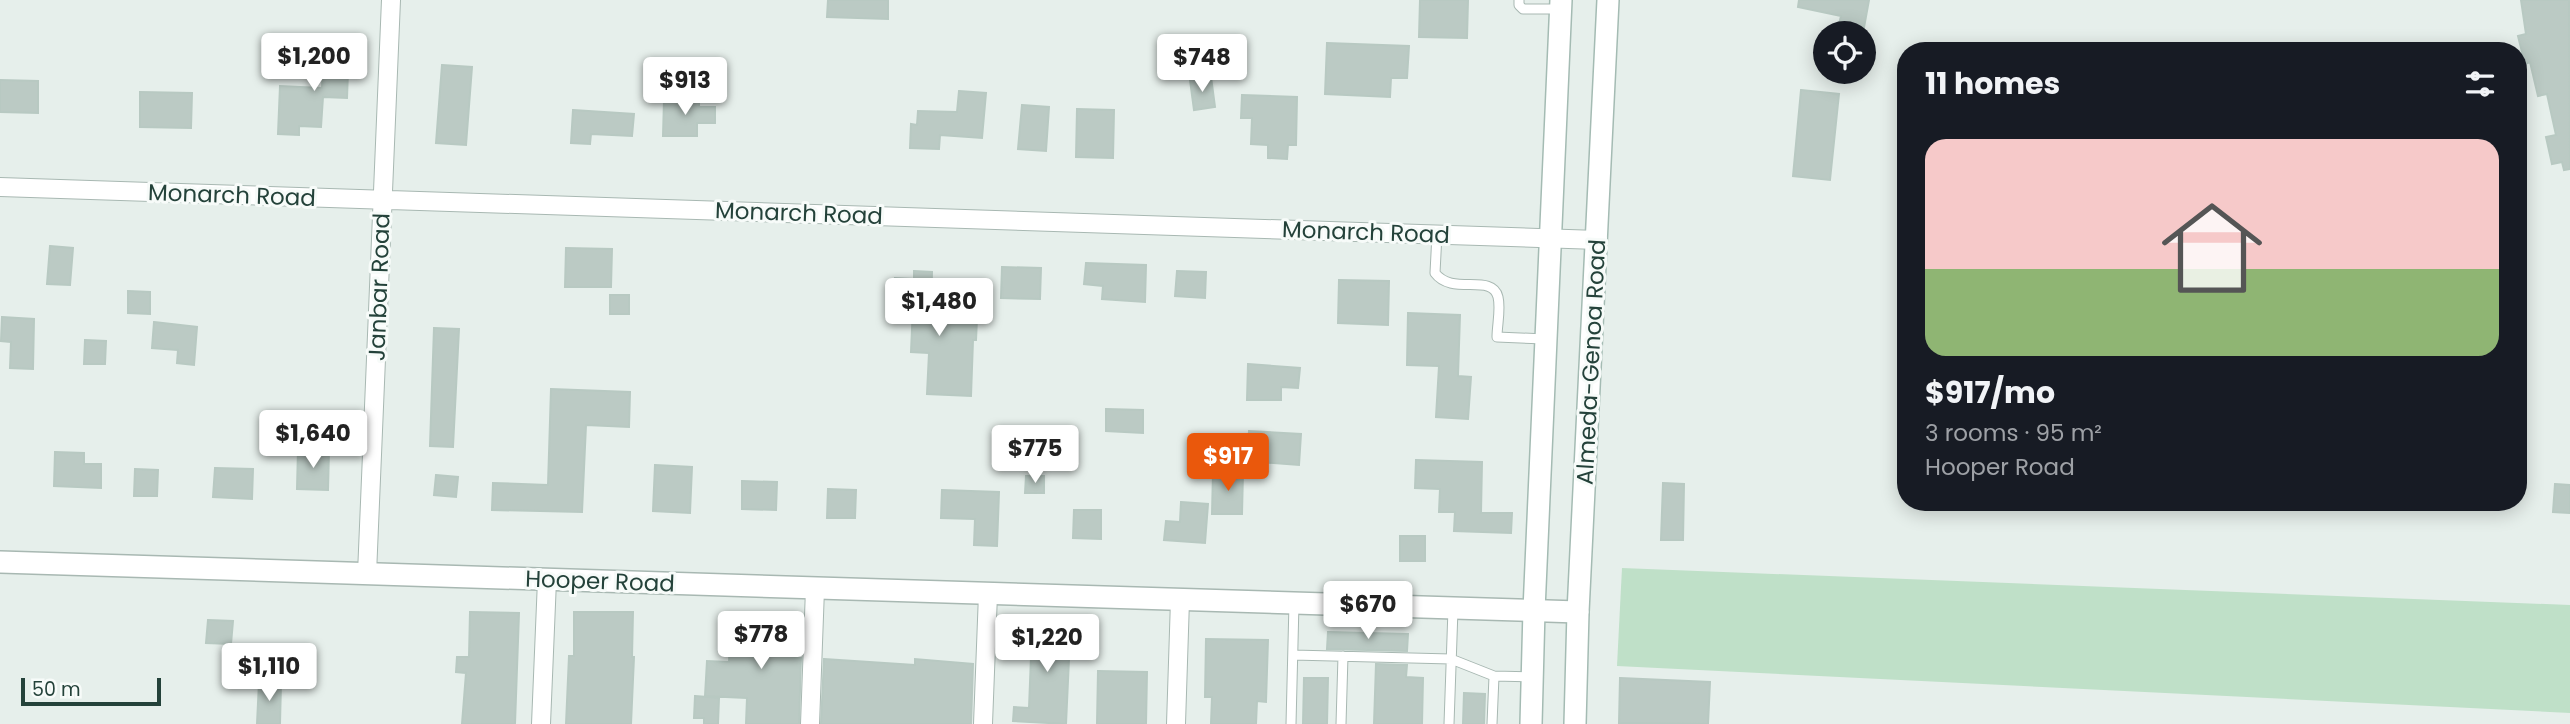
<!DOCTYPE html>
<meta charset="utf-8">
<style>
body{margin:0;font-family:Poppins,sans-serif;background:#20242c;color:#f1f3f6;height:100vh;display:flex;flex-direction:column;font-size:26px;white-space:nowrap}
*{box-sizing:border-box;margin:0}
p{font-size:23px;color:#9ea1a6}
.icon{flex:none;width:38px;height:38px;fill:none;stroke:currentColor;stroke-width:2;stroke-linecap:round;stroke-linejoin:round}
.map{position:relative;flex:1;overflow:hidden}
.panel{position:absolute;left:1897px;top:42px;width:630px;height:469px;display:flex;flex-direction:column;background:#171b24;border-radius:28px;box-shadow:0 4px 18px #0003}
.panel>*{flex:none}
.fabs{position:absolute;left:1813px;top:21px;display:grid;gap:14px}
.fabs a{display:grid;place-items:center;width:63px;height:63px;border-radius:50%;background:#171b24;box-shadow:0 4px 18px #0003;font-size:35px}
.scale{position:absolute;left:21px;bottom:18px;width:140px;box-sizing:border-box;padding-left:7px;border:4px solid #24423a;border-top:0;font-size:19px;line-height:24px;white-space:nowrap;color:#24423a;-webkit-text-stroke:5px #f7fbf9;paint-order:stroke}
.price{position:absolute;translate:-50% -60px;padding:0 16px;border-radius:7px;background:#fff;color:#222;font-size:23px;line-height:46px;filter:drop-shadow(0 2px 4px #0008)}
.price::after{content:'';position:absolute;left:50%;top:42px;width:21px;height:16px;margin-left:-10px;background:inherit;clip-path:polygon(0 0,100% 0,50% 100%)}
.price.on{background:#ea580c;color:#fff}
ul{padding:0;list-style:none}
li{display:grid;align-content:center;gap:14px;height:371px;padding:0 28px}
li+li{border-top:2px solid #363941}
li span{display:grid;place-items:center;height:217px;border-radius:21px;color:#555}
li>.icon{margin-inline-start:auto}
span .icon{width:126px;height:126px;fill:#fffc;stroke-width:1}
li b{font-size:30px}
h2{display:flex;justify-content:space-between;align-items:center;height:84px;padding:0 28px;font-size:30px}
.map>svg:first-child{display:block}
.green{fill:#bfe0c8}
.building{fill:#bbcac4;stroke:#b8c9c2;stroke-width:2}
.lines{fill:none;stroke-linecap:round;stroke-linejoin:round}
.service-casing{stroke:#a8b8b2;stroke-width:11}
.minor-casing{stroke:#a8b8b2;stroke-width:20}
.tertiary-casing{stroke:#a8b8b2;stroke-width:24}
.secondary-casing{stroke:#a4bbb3;stroke-width:24}
.service{stroke:#fff;stroke-width:9}
.minor{stroke:#fff;stroke-width:18}
.tertiary{stroke:#fff;stroke-width:21}
.secondary{stroke:#fff;stroke-width:21}
.labels{text-anchor:middle;stroke-width:6;stroke-linejoin:round;paint-order:stroke}
.street-label{font-size:23px;fill:#24423a;stroke:#f7fbf9}
</style>
<div class="map">
<svg width="2570" height="724" viewBox="0 0 2570 724">
<rect width="100%" height="100%" fill="#e6efeb"/>
<!-- green -->
<path class="green" d="M1622 568 2570 605V713L1617 666Z"/>
<!-- building -->
<path class="building" d="M828 0H888V19L827 17Z
M1420 0H1468L1467 38 1419 37Z
M1799 0H1869L1863 33H1837L1841 16 1798 7Z
M2521 0H2569L2570 169 2564 170 2562 162 2552 164 2546 137 2556 135 2547 94 2538 96 2530 62 2525 64 2518 36 2526 34Z
M1327 43 1409 46 1407 78H1391L1390 97 1325 94Z
M324 44 349 45 347 98 323 97 321 127 299 126V135L278 134 280 86 322 88Z
M442 65 472 67 466 145 436 143Z
M1211 77 1215 107 1194 110 1190 80Z
M0 80 38 81V113L0 112Z
M1801 90 1839 94 1830 180 1793 176Z
M959 91 986 93 982 138 940 135 939 149 910 148 911 124 917 125 918 111 957 112Z
M140 92 192 93 191 128 140 127Z
M1242 95 1297 97 1296 145H1288L1287 159 1268 158V145L1251 144 1252 118H1241Z
M664 100H699V107H715V123H697V136H663Z
M1022 105 1049 107 1046 151 1018 149Z
M1077 109 1114 110 1113 158 1076 157Z
M573 110 634 114 632 136 591 134 590 144 571 143Z
M50 246 73 248 70 285 47 284Z
M566 248 612 249 611 287H565Z
M1086 263 1146 265 1145 302 1102 299 1103 286 1084 284Z
M1002 267 1041 268 1040 299 1001 298Z
M914 271 932 272 931 317 977 319 976 340H973L971 396 927 394 929 353 911 352 913 306 894 305 895 278 914 279Z
M1177 271 1206 272 1205 298 1175 296Z
M1339 280 1389 281 1388 325 1338 323Z
M128 291 150 292V314L128 313Z
M610 295H629V314H610Z
M1408 313 1460 315 1458 376 1471 377 1468 419 1436 417 1439 366 1407 365Z
M2 317 34 319 33 369 10 368 11 342 1 341Z
M154 322 197 327 194 365 177 363 178 350 152 348Z
M434 328 459 329 453 447 430 446Z
M85 340 106 341 105 364H84Z
M1248 364 1300 368 1298 388 1281 387V400H1247Z
M551 389 630 392 629 427 586 425 582 512 492 510 493 483 548 485Z
M1106 409 1143 410V433L1106 431Z
M1249 431 1301 434 1299 465 1247 461Z
M298 449 329 450 328 490 297 489Z
M55 452 84 453V464H101V488L54 486Z
M1416 460 1482 462 1481 513H1512L1511 533 1454 531 1455 512H1439L1440 489 1415 488Z
M655 465 692 467 690 513 653 511Z
M215 468 253 469 252 499 213 497Z
M135 469 158 470 157 496H134Z
M1213 472H1243L1242 514H1212Z
M436 475 458 477 456 497 434 495Z
M1026 476H1044V493H1025Z
M742 481 777 482 776 510 742 509Z
M1663 483 1684 484 1683 540H1661Z
M2555 484 2570 485V513L2553 512Z
M828 489 856 490 855 518H827Z
M942 490 999 492 997 546 974 545 975 519 941 518Z
M1181 502 1208 504 1205 543 1164 540 1166 521 1180 522Z
M1074 510H1101V539L1073 538Z
M1400 536H1425V561H1400Z
M470 612 519 613 515 724H462L466 673 456 672 457 657H469Z
M574 612H633L632 657H634L631 724H566L569 656H574Z
M731 619 797 621 795 658H801L799 724H746L747 698 705 696 707 661 729 662Z
M208 620 233 621 231 644 206 643Z
M1016 631 1080 633 1079 659H1069L1066 724 1013 721 1014 707 1029 708 1031 657 1015 656Z
M1328 632 1408 634 1407 651 1327 649Z
M1206 639 1268 640 1266 702 1257 701 1256 724H1211L1212 697H1205Z
M824 659 915 665V659L973 664 971 724H821Z
M1376 664 1407 665 1406 677 1423 678 1422 724H1374Z
M1098 671 1147 672 1146 724H1097Z
M1304 678H1328L1327 724H1303Z
M1620 678 1710 682 1708 724 1619 723Z
M259 682 281 683 280 724H257Z
M1464 693 1485 694 1484 724H1463Z
M695 696 719 698 718 724H704V718H694Z"/>
<g class="lines">
<!-- service casing -->
<g class="service-casing">
<path id="service" d="M1519 0V5L1523 9H1559
M1437 234 1435 273C1452 296 1492 273 1498 297 1501 309 1497 325 1497 337L1545 339
M1293 655 1451 659 1494 676 1533 677
M1291 724 1294 603
M1341 724 1343 656
M1449 724 1453 609
M1492 724 1494 676"/>
</g>
<!-- minor casing -->
<g class="minor-casing">
<path id="minor" d="M0 187 1598 240
M367 574 391 0
M541 724 547 580
M810 724 815 589
M983 724 988 594
M1176 724 1180 600"/>
</g>
<!-- tertiary casing -->
<g class="tertiary-casing">
<path id="tertiary" d="M0 562 1578 612"/>
</g>
<!-- secondary casing -->
<g class="secondary-casing">
<path id="secondary" d="M1531 724 1534 610 1561 0
M1575 724 1578 612 1608 0"/>
</g>
<!-- service -->
<use href="#service" class="service"/>
<!-- minor -->
<use href="#minor" class="minor"/>
<!-- tertiary -->
<use href="#tertiary" class="tertiary"/>
<!-- secondary -->
<use href="#secondary" class="secondary"/>
</g>
<g class="labels">
<!-- street labels -->
<g class="street-label">
<text transform="translate(232 195) rotate(2)" y="8">Monarch Road</text>
<text transform="translate(799 213) rotate(2)" y="8">Monarch Road</text>
<text transform="translate(1366 232) rotate(2)" y="8">Monarch Road</text>
<text transform="translate(379 287) rotate(-88)" y="8">Janbar Road</text>
<text transform="translate(1591 362) rotate(-87)" y="8">Almeda-Genoa Road</text>
<text transform="translate(600 581) rotate(2)" y="8">Hooper Road</text>
</g>
</g>
</svg>
<div class="fabs">
<a><svg class="icon" aria-label="locate" viewBox="0 0 24 24"><circle cx="12" cy="12" r="6"/><path d="M12 2v4M12 18v4M2 12h4M18 12h4"/></svg></a>
</div>
<div class="scale">50 m</div>
<b class="price" style="left:314px;top:93px">$1,200</b>
<b class="price" style="left:1202px;top:94px">$748</b>
<b class="price" style="left:685px;top:117px">$913</b>
<b class="price" style="left:939px;top:338px">$1,480</b>
<b class="price" style="left:313px;top:470px">$1,640</b>
<b class="price" style="left:1035px;top:485px">$775</b>
<b class="price on" style="left:1228px;top:493px">$917</b>
<b class="price" style="left:1368px;top:641px">$670</b>
<b class="price" style="left:761px;top:671px">$778</b>
<b class="price" style="left:1047px;top:674px">$1,220</b>
<b class="price" style="left:269px;top:703px">$1,110</b>
<section class="panel">
<h2>11 homes<svg class="icon" aria-label="filters" viewBox="0 0 24 24"><path d="M4 7h16M4 17h16"/><circle cx="9" cy="7" r="2"/><circle cx="15" cy="17" r="2"/></svg></h2>
<ul>
<li><span style="background:linear-gradient(#f6c9c9 60%,#8fb573 0)"><svg class="icon" aria-label="home" viewBox="0 0 24 24"><path d="M3 11l9-7 9 7M6 9v11h12V9"/></svg></span><div><b>$917/mo</b><p>3 rooms · 95 m²</p><p>Hooper Road</p></div></li>
</ul>
</section>
</div>
